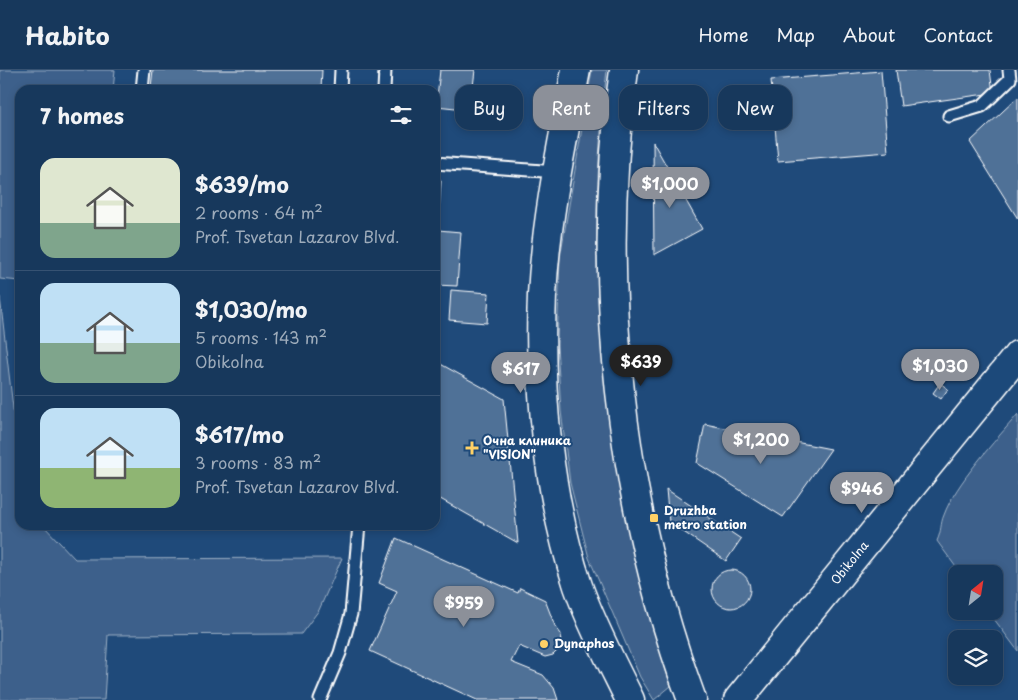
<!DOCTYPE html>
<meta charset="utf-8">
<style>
body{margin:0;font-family:"Playpen Sans",sans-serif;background:#244365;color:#f1f3f6;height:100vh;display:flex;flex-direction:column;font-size:19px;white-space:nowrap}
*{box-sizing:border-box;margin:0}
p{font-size:16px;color:#9eacbb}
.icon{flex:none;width:28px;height:28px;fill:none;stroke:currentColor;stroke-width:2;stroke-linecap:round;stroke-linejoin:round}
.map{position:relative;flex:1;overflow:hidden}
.details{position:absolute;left:15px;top:15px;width:425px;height:445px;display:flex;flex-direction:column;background:#17385c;border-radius:15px;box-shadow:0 2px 8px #0003,0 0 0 1px #365272}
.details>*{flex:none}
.hud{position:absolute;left:455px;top:15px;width:475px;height:45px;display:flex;gap:10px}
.needle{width:32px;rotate:30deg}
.fabs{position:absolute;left:948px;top:495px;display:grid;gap:10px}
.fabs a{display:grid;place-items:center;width:55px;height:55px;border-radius:10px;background:#17385c;box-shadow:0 2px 8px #0003,0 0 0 1px #365272;font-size:25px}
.price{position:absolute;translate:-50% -42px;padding:0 11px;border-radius:18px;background:#8c9099;color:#fff;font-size:16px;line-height:32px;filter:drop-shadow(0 1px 2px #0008)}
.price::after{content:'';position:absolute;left:50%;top:30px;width:15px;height:11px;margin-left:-8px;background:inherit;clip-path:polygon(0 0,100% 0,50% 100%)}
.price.on{background:#222;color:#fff}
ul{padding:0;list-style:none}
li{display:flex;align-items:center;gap:15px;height:125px;padding:0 25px}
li+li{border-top:1px solid #365272}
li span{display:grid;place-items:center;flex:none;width:140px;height:100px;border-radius:15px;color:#555}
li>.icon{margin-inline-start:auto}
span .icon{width:60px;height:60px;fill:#fffc;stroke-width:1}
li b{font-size:21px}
h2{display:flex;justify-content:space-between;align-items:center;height:60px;padding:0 25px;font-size:21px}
.chip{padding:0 18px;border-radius:15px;background:#17385c;box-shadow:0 2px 8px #0003,0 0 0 1px #365272;font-size:18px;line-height:45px}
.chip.on{background:#8c9099;color:#fff}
header{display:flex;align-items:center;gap:30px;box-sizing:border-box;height:70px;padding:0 25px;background:#17385c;border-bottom:1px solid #365272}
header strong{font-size:24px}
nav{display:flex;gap:28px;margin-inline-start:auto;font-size:18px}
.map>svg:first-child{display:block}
.green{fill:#3c618b;stroke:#9eb0c5}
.building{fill:#507197;stroke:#fff}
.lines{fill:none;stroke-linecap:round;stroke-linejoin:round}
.lane-casing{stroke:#fff;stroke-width:15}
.secondary-casing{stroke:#fff;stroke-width:31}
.lane{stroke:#1f4a7a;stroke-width:11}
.secondary{stroke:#1f4a7a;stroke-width:28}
.poi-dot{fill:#ffd166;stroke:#1f4a7a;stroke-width:2}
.labels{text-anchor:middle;stroke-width:4;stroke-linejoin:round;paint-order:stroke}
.poi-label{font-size:12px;font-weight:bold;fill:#fff;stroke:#1f4a7a;text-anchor:start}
.street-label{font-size:12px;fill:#fff;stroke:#1f4a7a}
</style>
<header>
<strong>Habito</strong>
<nav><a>Home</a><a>Map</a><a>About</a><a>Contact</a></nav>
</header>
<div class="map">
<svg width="1018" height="630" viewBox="0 0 1018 630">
<rect width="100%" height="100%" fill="#1f4a7a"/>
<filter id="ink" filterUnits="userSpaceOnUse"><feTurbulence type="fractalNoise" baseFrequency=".02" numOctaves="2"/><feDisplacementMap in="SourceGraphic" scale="10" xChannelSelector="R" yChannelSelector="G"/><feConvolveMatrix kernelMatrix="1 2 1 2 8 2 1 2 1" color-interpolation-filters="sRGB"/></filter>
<g filter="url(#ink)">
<!-- green -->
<path class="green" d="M0 0H115L113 20H20V211L0 209Z
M592 0H607C581 212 605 413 671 616L654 630 640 607 589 488 570 413 561 341 557 275 560 188Z
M0 227 20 398V455H43L75 489 342 488 319 540 301 564 108 565 104 630H0Z
M1018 344V581L988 541H994V504H961L937 471C942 460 940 454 944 445 955 414 996 370 1018 344Z"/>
<!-- building -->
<path class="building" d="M153 0H322L321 20H181L151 17Z
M440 0H475L473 17H467L465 39 436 36Z
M896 0H990L993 23 901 36Z
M881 1 888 82 778 91 771 10Z
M1018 27V149L970 72Z
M653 72 702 159 654 185Z
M435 110 441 111 438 160 461 162 457 216 435 215Z
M451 220 489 223 487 253 449 250Z
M435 291 504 329 518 473 435 426Z
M940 313 948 319 941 329 933 323Z
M705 354 754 364 831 379 783 447 697 393Z
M666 419 741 469 726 491 669 452Z
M396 468 518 523 520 518 545 530 555 556 561 564 560 578 553 585 545 587 519 576 511 592 543 605 554 618 558 630H477L370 581 397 521 379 513Z
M712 519a19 19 0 1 1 38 0a19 19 0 1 1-38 0Z"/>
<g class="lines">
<!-- lane casing -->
<g class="lane-casing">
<path id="lane" d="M142 20 144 0
M340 20 341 0
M384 20 385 0
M949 46 982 36 1010 9 1009 0
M435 93 557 102
M320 630 340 583 351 544 359 455"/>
</g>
<!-- secondary casing -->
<g class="secondary-casing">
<path id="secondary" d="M576 0C562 74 546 149 542 225 538 320 548 425 578 516 592 556 612 593 630 630
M624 0C594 206 620 435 692 630
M738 630 1018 285"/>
</g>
<!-- lane -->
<use href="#lane" class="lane"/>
<!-- secondary -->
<use href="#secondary" class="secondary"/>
</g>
</g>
<!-- markers -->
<g class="poi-dot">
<path d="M469.5 370.5h5v5h5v5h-5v5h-5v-5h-5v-5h5z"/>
<rect x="649" y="443" width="10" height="10" rx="2.5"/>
<circle cx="544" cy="574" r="5"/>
</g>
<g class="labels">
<!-- poi labels -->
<g class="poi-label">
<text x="483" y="375">Очна клиника<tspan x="483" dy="14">"VISION"</tspan></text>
<text x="664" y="445">Druzhba<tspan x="664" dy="14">metro station</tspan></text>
<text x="554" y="578">Dynaphos</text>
</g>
<!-- street labels -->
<g class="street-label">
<text transform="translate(850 493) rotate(-51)" y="4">Obikolna</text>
</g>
</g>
</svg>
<div class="fabs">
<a><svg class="needle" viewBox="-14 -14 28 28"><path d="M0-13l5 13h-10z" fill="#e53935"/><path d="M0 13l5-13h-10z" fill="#9eacbb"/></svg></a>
<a><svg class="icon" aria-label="layers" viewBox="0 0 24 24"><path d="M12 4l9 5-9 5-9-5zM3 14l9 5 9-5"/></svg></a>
</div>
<b class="price" style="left:670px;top:139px">$1,000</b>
<b class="price on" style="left:641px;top:317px">$639</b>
<b class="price" style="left:940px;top:321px">$1,030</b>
<b class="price" style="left:521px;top:324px">$617</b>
<b class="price" style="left:761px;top:395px">$1,200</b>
<b class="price" style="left:862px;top:444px">$946</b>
<b class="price" style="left:464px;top:558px">$959</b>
<div class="hud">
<a class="chip">Buy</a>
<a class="chip on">Rent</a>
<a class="chip">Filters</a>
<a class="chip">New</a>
</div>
<section class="details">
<h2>7 homes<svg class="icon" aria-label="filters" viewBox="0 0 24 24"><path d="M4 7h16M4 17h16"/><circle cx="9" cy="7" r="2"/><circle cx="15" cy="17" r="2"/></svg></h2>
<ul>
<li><span style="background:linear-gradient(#dfe7d0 65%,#7fa58c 0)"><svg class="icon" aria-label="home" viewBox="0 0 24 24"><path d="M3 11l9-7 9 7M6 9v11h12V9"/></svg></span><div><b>$639/mo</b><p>2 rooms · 64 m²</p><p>Prof. Tsvetan Lazarov Blvd.</p></div></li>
<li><span style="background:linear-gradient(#bfe0f5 60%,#7fa58c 0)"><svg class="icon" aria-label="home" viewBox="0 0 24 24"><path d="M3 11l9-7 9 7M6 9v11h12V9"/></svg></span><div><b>$1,030/mo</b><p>5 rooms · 143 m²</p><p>Obikolna</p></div></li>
<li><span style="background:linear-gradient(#bfe0f5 60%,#8fb573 0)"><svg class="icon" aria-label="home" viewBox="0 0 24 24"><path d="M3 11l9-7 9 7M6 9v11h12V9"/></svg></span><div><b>$617/mo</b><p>3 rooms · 83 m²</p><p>Prof. Tsvetan Lazarov Blvd.</p></div></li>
</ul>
</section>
</div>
